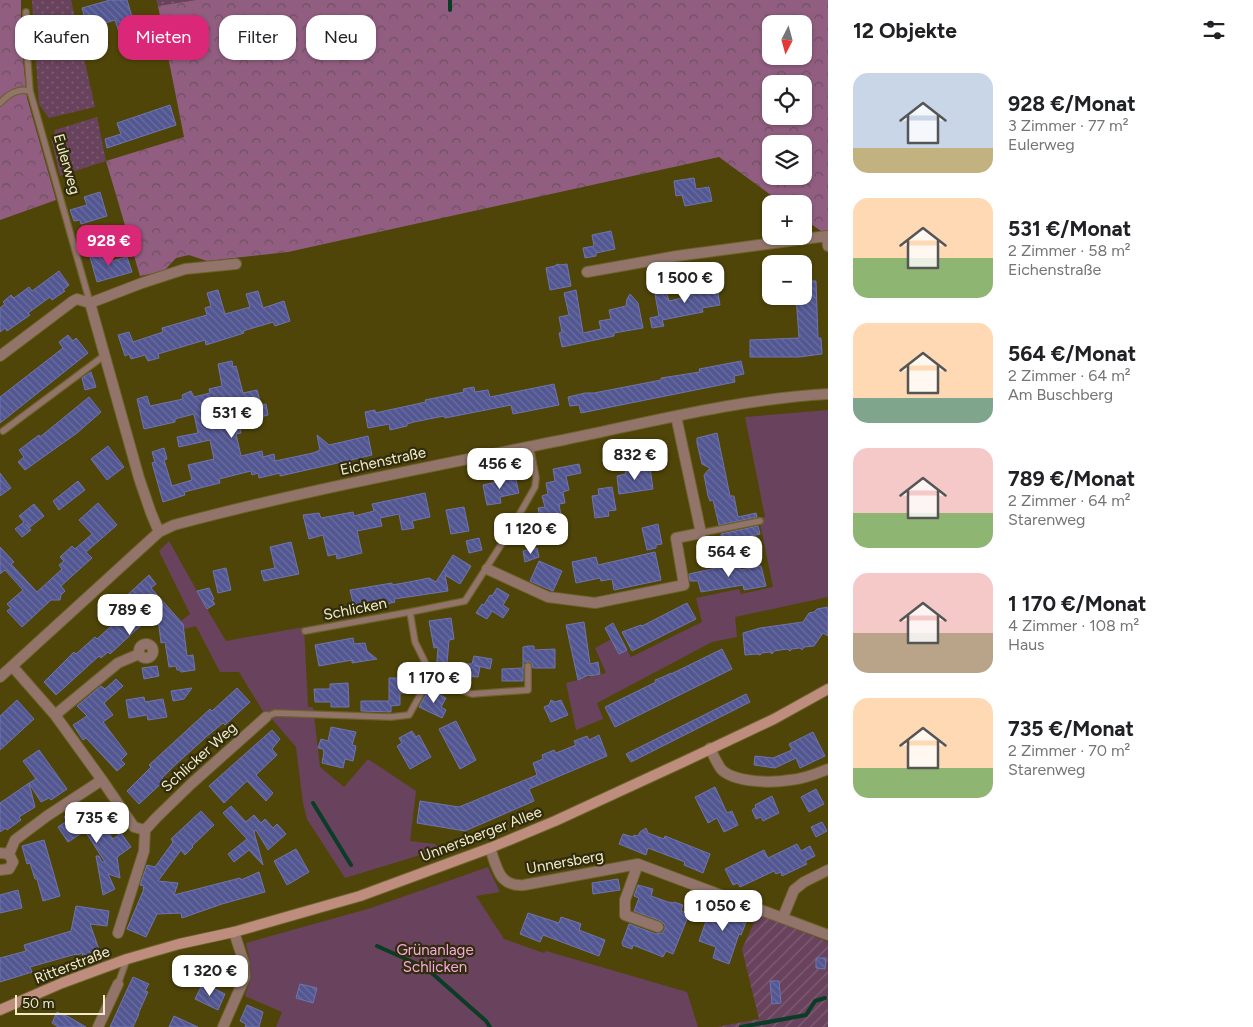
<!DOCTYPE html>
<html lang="de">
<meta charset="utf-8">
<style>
body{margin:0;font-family:Figtree,sans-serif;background:#f6f6f6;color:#202124;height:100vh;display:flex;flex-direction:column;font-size:19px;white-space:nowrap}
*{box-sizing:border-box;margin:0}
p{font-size:16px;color:#757577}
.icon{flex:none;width:28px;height:28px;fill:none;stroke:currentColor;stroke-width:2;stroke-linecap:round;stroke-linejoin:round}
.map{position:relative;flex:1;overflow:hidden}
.panel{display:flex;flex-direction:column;background:#fff;width:425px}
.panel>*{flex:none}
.guide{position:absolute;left:15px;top:15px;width:475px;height:45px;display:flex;gap:10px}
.needle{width:32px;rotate:186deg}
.fabs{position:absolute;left:762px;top:15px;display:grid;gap:10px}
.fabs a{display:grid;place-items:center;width:50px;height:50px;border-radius:10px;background:#fff;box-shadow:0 1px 4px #0004;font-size:25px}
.scale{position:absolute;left:15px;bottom:12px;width:90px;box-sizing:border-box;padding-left:5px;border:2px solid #f2ecc8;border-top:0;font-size:14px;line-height:18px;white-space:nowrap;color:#f2ecc8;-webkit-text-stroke:4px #312c0d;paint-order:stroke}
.price{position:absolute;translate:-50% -42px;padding:0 11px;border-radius:10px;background:#fff;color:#222;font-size:16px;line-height:32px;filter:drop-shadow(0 1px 2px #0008)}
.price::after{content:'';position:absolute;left:50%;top:30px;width:15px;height:11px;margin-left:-8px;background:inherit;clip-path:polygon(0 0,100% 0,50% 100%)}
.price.current{background:#db2777;color:#fff}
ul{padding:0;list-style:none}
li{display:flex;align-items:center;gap:15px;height:125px;padding:0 25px}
li span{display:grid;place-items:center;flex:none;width:140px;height:100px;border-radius:15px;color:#555}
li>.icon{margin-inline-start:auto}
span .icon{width:60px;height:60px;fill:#fffc;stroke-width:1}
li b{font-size:21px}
h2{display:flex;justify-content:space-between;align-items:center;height:60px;padding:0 25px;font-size:21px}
.chip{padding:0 18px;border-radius:15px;background:#fff;box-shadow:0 1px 4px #0004;font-size:18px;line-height:45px}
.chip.current{background:#db2777;color:#fff}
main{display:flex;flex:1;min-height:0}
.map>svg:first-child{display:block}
.grass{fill:url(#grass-dots)}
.forest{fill:url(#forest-crowns);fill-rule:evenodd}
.park{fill:#69435d}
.garden{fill:url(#garden-furrows)}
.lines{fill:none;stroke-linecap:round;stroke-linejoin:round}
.stream{stroke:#0a3c26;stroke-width:4}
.building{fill:url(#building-back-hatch);stroke:#6f74b2}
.service-casing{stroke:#6c632b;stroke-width:8}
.minor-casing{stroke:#6c632b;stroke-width:12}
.secondary-casing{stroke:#6c632b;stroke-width:12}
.service{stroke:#93746a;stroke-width:5.5}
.minor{stroke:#93746a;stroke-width:10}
.secondary{stroke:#be8d7d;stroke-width:10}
.labels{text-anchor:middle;stroke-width:4.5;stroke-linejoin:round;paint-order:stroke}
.street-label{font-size:15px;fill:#f2ecc8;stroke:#312c0d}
.park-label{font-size:15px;fill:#f6a9dd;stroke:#312c0d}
</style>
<main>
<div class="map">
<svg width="828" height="1027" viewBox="0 0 828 1027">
<defs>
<pattern id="grass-dots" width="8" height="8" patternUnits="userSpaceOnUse" patternTransform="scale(1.25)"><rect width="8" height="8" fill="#69435d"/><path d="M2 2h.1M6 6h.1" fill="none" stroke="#7f5e73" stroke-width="1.8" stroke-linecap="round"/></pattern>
<pattern id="forest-crowns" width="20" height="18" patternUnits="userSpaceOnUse" patternTransform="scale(1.25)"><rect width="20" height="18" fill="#915e81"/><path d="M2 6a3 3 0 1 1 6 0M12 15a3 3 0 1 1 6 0" fill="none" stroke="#6d525e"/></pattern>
<pattern id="garden-furrows" width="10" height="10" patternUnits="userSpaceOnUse" patternTransform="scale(1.25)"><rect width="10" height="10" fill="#69435d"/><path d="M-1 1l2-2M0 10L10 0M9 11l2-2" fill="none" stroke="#7f5e73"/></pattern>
<pattern id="building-back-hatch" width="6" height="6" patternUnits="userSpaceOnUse" patternTransform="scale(1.25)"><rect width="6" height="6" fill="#525691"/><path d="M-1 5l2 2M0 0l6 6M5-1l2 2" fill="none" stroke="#6b6e9f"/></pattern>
</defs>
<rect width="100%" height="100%" fill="#4f4509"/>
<!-- grass -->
<path class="grass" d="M32 0H71L95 107 49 118 39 104Z
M156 0H196L158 6Z
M97 117 106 161 60 176 52 141 55 130Z"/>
<!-- forest -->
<path class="forest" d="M0 0H21V41L27 98 56 200 0 220Z
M196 0H828V236L804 219V204H783L719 157 288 252 207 261 189 255 176 258 164 271 140 276 106 161 184 137 158 6ZM771 24H804V56H771ZM771 84H804V116H771ZM771 144H804V176H771Z"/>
<!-- park -->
<path class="park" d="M828 410V597L735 617 737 637 712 642 597 703 603 719 576 730 566 683 606 673 595 648 619 635 631 657 702 622 696 598 739 589 741 594 773 587 759 518 765 517 745 417Z
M169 541 207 609 226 641 304 627 308 707H313L320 767 344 787 368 759 416 791 410 841 435 844 440 849 345 878 307 819 303 803 296 747 272 719 269 721 239 672H220L196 626 184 629 181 621 190 614 159 551Z
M488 867 500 892 476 896 504 939 544 953 546 951 687 992 698 1027H276L282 1012 245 996C253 973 251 966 246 943L371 908Z"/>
<!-- garden -->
<path class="garden" d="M758 914 828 942V1027H717L759 1019 742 949Z"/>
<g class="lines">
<!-- stream -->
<path class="stream" d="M450 10V0
M313 803 351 865
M377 946 426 968 486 1021 490 1027
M741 1027 806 1015 815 1001 825 998"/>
</g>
<!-- building -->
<path class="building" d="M110 0H127L135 27 140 26 143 37 130 41 127 30 119 32 115 20 88 28 82 8Z
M170 105 176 125 107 148 105 139 121 134 117 123Z
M694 178 696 189 709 187 712 201 685 206 682 195 676 196 674 181Z
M100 192 107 216 81 224 80 220 74 221 70 210 87 205 84 197Z
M611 231 615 249 596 253V256L585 258 583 248 594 246 592 235Z
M109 251 112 261 127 257 132 272 97 282 90 257Z
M557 264 560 265 567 264 571 286 550 290 546 268 555 266Z
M59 271 69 285 63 290 65 291 52 300 50 297 28 313 30 315 7 331 5 328 0 332V308L5 304 3 302 11 295 14 298 29 287 32 291Z
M804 281H816L818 338H821L822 354 799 357H750V340L799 338 796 296H804Z
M716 282 720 305 702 308 703 312 662 320 664 326 652 328 650 318 659 316 655 294 666 291 669 301 691 296 690 290 698 288V286Z
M218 290 225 314 250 307 246 294 258 291 263 308 284 301 290 321 275 326 273 322 243 331 244 333 206 345 205 340 158 354 159 358 148 361 145 355 131 359 129 354 125 356 118 335 129 332 133 342 163 332 162 328 207 315 205 308 211 306 207 293Z
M576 290 583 333 601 329 599 321 611 319 609 310 626 306 627 299 630 294 638 303 643 328 614 333V336L562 347 559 333 562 332 559 317 569 315 564 293Z
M68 335 73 341 76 338 88 353 0 423V397L63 348 59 342Z
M232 361 233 367 236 366 243 393 257 390 261 405 266 404 268 415 257 418 255 408 232 413 230 406 208 411 212 429 239 423 241 433 236 434 241 456 262 451 263 457 274 454 275 461 313 453 320 450 317 435 329 445 368 436 372 455 351 460 354 469 342 462 280 476V473L259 478 258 473 252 475 251 471 219 479 220 483 184 492 185 495 163 502 152 463 155 462 152 452 164 448 167 459 164 460 172 486 192 480 188 465 214 459 210 440 179 447 177 437 198 433 194 414 175 419V422L144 429 137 399 147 396 150 406 183 399 182 395 191 391 194 397 210 393 209 389 222 386 218 364Z
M741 361 744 374 734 376 735 382 581 413 579 405 570 406 568 397 585 393H594L661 380V378L700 372 699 369Z
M91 372 96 387 85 390 82 378Z
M554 384 559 405 513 414 511 405 445 418 444 416 414 422 407 424V426L390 430 389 424 368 428 365 412 375 410V413L426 402 425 400 464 392 463 389 474 387 475 392 488 390 490 397Z
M89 397 101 412 77 433 25 470 18 462 24 457 19 450 39 435 40 437Z
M717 433 730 496H734L738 517 756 513 757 517 719 525 713 500 710 501 708 496 704 475 710 468 702 464 697 443V438Z
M108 446 124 467 107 480 91 459Z
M579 464 581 473 566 476 569 490 563 492 565 503 559 504 563 527 556 529 559 540 538 545 536 533 543 531 538 508 545 507 542 496 548 494 546 483 555 481 553 469Z
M650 468 653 489 619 494 617 476 626 474 625 472Z
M0 473 11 488 0 496Z
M515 476 519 493 500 497 501 503 487 505 483 485 505 480 504 478Z
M78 481 85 490 59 510 53 501Z
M612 487 616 510 608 511 609 516 595 518 592 496 599 495 598 489Z
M425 493 430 517 412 521 414 528 402 530 399 514 380 518 382 526 357 531 362 553 337 559 336 554 328 556 323 535 309 539 303 515 319 513 321 518 353 512 354 516 374 511 372 504Z
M98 503 117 525 86 552 92 558 61 586 65 591 61 595 60 600H51L22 627 7 611 11 608 7 604 23 590 5 570 0 574V547L14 562 11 564 37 592 62 569 59 565 64 561 60 557 72 546 75 549 92 534 79 520Z
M34 504 44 516 29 528 26 524 31 530 22 537 15 529 24 522 19 516Z
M464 507 469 531 451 534 446 510Z
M658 524 662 544 656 545V548L647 550 642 528Z
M758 526 760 534 741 538 742 544 723 547 721 534Z
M479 538 482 550 469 553 466 541Z
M291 542 299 574 264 581 261 571 275 568 270 547Z
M537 548 539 557 525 562 523 551Z
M655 552 661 580 614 590 612 579 601 581 600 578 576 583 572 562 596 557 598 565Z
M453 555 471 566 460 584 445 575 448 591 394 599 395 602 355 611 350 590 392 583V585L409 582 429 578 436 582Z
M539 561 562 571 553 591 530 581Z
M739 563 740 570 761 566 766 586 744 590 743 585 701 592 698 581H690L689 574Z
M226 568 231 590 218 593 213 571Z
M149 575 156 584 151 588 183 624 187 656 193 655 195 670 181 672 180 670H177L176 666 169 667 165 642 161 643 159 626 150 617 110 654 108 652 101 658 99 656 56 695 44 682 74 652 76 654 95 637 97 639 130 609 122 600Z
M209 588 214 599 212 600 215 604 207 609 197 591Z
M497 588 509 595 503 605 509 609 503 618 492 611 487 619 476 613 482 604 484 605 490 595 492 596Z
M687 603 696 619 632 651 622 632 641 625 642 626Z
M828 607V636L823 633 814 646 804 647 802 650 800 648 792 649 790 651 787 649 774 651 772 654 770 652 762 653 760 655 757 654 745 655 743 633 760 628 803 622 809 613 814 612 817 609Z
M451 618 454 639 449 640 447 663 472 664 474 656 492 659 490 669 474 665 480 667 478 677 436 674 438 647 434 648 429 621Z
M584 622 590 664 598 662 600 674 590 676 589 675 578 680 566 625Z
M613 623 627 650 619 654 605 628Z
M353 638 354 644 365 643 367 651 377 659 352 663V660L319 666 315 645Z
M528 646H534V650L555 649V668H533L532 663 528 661 523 666V681H502V669L523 668V647Z
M722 649 732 669 615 727 605 707 656 682 655 680 663 677 671 673V674Z
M157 666 159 676 144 679 142 668Z
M389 678H405V693H400V705L391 706V712L361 711V701H389Z
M116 679 123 686 104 703 113 715 103 722 127 754 121 760 125 764 117 771 86 738 83 740 73 725 87 716 77 706 101 686 105 689Z
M348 683 349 707H331V702H315L314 689H330V684Z
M192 688 184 699 173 701 171 691Z
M237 688 250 702 225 725 223 723 206 737 174 766 162 778 164 781 139 804 127 791 151 767 149 765 210 709 212 711Z
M429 689 446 698 441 707 446 710 442 718 419 707Z
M746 694 750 702 631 762 626 754Z
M144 697 145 702 163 699 167 717 148 720 147 715 129 718 126 700Z
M17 700 34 719 0 750V716Z
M551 700 555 702 561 700 568 715 551 722 544 707 549 705Z
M456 721 476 760 460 769 439 729Z
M331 727 356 732 352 745 356 746 353 761 345 759 343 768 322 763 324 752 323 749 318 748 321 739 328 741Z
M272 730 280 739 272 749 277 755 256 775 273 793 266 801 247 781 224 803 209 786Z
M412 731 416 737 419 735 431 757 410 769 397 746 402 743 399 738Z
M813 732 825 756 800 768 796 758 775 768 754 765 755 756 773 758 792 750 789 744Z
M599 735 607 756 529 789 534 801 465 831 417 823 420 801 459 807 537 775 533 763 543 759 542 755 554 750 556 753 576 745 574 741 587 736 589 740Z
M39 750 67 789 51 800 49 798 41 802 29 783 36 779 23 761Z
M29 783 35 807 19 817 21 820 7 830 6 828 0 832V803Z
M715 787 727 813 732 811 738 825 724 832 717 818 708 823 695 797Z
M816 789 824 804 809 812 801 797Z
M772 796 779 813 763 821 761 817 756 819 752 810 756 807 755 805Z
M83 804 99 828 103 825 113 839 121 833 131 847 117 857 120 878 108 874 115 889 103 895 96 856H99L102 862H105L85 831 68 842 58 827 67 821 64 817Z
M231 806 246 822 254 815 261 823 265 819 273 828 277 824 286 834 268 850 256 830 254 832 263 865 249 850 234 862 228 854 247 839 223 813Z
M201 811 214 825 192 846 193 847 185 855 181 850 158 881 178 883 174 895 240 878 241 880 259 872 265 892 222 904 182 918 181 913 157 914 146 937 127 929 144 889H143L144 886 140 885 147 865 155 867 173 842 171 839Z
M822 822 827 831 816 837 811 827Z
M646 828 648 833 664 839 665 836 710 854 703 873 684 865 685 862 648 848 646 855 619 844 623 834 633 837 634 835 638 836 640 832Z
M44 840 60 896 43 901 37 879H35L30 863 27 864 22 846Z
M797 844 801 851 810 846 815 856 805 861 807 864 782 876 781 872 776 874 774 871 740 887 738 883 733 885 725 869 764 850 768 858Z
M296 849 309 872 287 885 274 861Z
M618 879 620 890 593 894 592 883Z
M638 885 653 889 651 896 668 902 674 903V902L683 905 681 911 689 914 673 954 666 951 663 957 633 945 632 949 623 946 622 943 629 924 656 934 662 933 665 929V925L661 921 634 911 639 898 634 896Z
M18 890 22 908 0 913V895Z
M715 905 748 917 741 935 739 934 729 964 713 958 716 947 699 941 710 910 713 911Z
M76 906 109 911 107 926 90 924 101 955 85 961 82 953 77 955 76 954 30 967 32 972 0 982V958L26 951 24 945 71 931Z
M528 913 559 923 561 917 579 923 581 924 579 930 605 940 599 956 543 935 540 942 520 934Z
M816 958H826L825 969 816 968Z
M133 977 149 984 145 991 148 992 138 1014H139L133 1027H110Z
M770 981H779L781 1003 772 1004Z
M203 983 225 994 218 1010 195 999Z
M300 984 317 988 313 1003 296 998Z
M247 1005 263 1012 259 1027H245L246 1024 240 1021Z
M57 1012 69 1017 86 1027H58L52 1023Z
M174 1016 198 1027H169Z"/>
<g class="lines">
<!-- service casing -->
<g class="service-casing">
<path id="service" d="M26 12V40L30 91 90 303
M0 103C9 94 17 88 30 91
M3 431 105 355
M701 533 760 521
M305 631 410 612
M429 679 472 694 528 690V666
M266 717 275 713 391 717 409 715 429 679 425 662 415 642 410 612 465 601 508 534 535 487 536 478 530 446
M118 984 127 959"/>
</g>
<!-- minor casing -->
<g class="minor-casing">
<path id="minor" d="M587 272 677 256 827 236 828 246
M90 303 139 478 151 513 159 532
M90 303 142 283 185 269 236 264
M0 356 73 301 77 299 90 303
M487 569 548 597 595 603 684 585 676 538 701 533 676 416
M139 651a7 7 0 1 1 14 0a7 7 0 1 1-14 0Z
M12 666 55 715 102 780 134 827 145 830
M0 677 159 532 174 525C302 491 433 466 563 440 651 422 738 399 828 394
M55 715 118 663 139 654
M710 748C713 755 717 763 721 769 734 783 773 783 790 780 803 779 816 774 828 769
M490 848C497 868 499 887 524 885L638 864 828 935
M0 853 9 854 13 862 9 869 0 870
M9 854 15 840 47 816 102 780
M638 864 625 900V915L658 927
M783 917 794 890 804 882 828 870
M118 933 144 851 145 830 156 818 191 784 266 717
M98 1027 118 984
M223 1027 245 977 244 963 234 932"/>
</g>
<!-- secondary casing -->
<g class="secondary-casing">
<path id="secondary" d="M0 1010 62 983 127 959 179 944 234 932 360 896 490 848 555 821 683 762 774 719 828 689"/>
</g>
<!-- service -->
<use href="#service" class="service"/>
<!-- minor -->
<use href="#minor" class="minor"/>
<!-- secondary -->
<use href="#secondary" class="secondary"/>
</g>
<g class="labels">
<!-- street labels -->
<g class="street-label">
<text transform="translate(67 164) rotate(74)" y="5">Eulerweg</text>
<text transform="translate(383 461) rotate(-12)" y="5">Eichenstraße</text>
<text transform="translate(355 609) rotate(-11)" y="5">Schlicken</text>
<text transform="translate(199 757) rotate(-42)" y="5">Schlicker Weg</text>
<text transform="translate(481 834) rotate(-21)" y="5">Unnersberger Allee</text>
<text transform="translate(565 862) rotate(-10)" y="5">Unnersberg</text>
<text transform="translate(72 965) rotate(-21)" y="5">Ritterstraße</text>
</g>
<!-- park labels -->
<g class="park-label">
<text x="435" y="955">Grünanlage<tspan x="435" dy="17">Schlicken</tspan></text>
</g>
</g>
</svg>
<div class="fabs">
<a><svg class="needle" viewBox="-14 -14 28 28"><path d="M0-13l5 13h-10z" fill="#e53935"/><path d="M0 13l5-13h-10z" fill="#757577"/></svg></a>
<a><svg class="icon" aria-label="locate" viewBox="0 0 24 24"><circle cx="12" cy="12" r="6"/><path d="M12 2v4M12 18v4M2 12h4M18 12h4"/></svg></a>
<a><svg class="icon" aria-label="layers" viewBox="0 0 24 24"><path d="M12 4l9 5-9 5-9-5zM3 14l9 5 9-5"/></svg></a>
<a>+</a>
<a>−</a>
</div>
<div class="scale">50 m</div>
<b class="price current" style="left:109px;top:267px">928 €</b>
<b class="price" style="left:685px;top:304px">1 500 €</b>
<b class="price" style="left:232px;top:439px">531 €</b>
<b class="price" style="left:635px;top:481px">832 €</b>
<b class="price" style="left:500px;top:490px">456 €</b>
<b class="price" style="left:531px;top:555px">1 120 €</b>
<b class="price" style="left:729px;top:578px">564 €</b>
<b class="price" style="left:130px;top:636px">789 €</b>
<b class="price" style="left:434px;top:704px">1 170 €</b>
<b class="price" style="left:97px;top:844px">735 €</b>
<b class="price" style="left:723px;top:932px">1 050 €</b>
<b class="price" style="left:210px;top:997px">1 320 €</b>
<div class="guide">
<a class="chip">Kaufen</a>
<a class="chip current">Mieten</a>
<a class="chip">Filter</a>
<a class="chip">Neu</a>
</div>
</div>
<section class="panel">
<h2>12 Objekte<svg class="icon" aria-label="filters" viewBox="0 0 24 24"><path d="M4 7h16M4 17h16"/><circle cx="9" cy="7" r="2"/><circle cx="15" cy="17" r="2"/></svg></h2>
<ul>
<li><span style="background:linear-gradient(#c9d6e8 75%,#c2b280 0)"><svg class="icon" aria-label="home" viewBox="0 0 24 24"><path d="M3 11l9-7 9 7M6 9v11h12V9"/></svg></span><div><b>928 €/Monat</b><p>3 Zimmer · 77 m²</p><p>Eulerweg</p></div></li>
<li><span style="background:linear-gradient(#ffd9b3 60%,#8fb573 0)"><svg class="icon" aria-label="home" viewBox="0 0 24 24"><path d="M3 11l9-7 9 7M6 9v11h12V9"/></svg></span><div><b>531 €/Monat</b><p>2 Zimmer · 58 m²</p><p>Eichenstraße</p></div></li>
<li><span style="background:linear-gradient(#ffd9b3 75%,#7fa58c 0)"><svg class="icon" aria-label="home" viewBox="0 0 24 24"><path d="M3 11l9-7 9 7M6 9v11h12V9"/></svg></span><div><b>564 €/Monat</b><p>2 Zimmer · 64 m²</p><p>Am Buschberg</p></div></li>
<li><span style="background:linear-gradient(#f6c9c9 65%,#8fb573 0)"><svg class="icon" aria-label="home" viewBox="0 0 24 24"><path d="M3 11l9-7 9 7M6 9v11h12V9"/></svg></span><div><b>789 €/Monat</b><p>2 Zimmer · 64 m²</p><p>Starenweg</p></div></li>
<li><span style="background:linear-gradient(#f6c9c9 60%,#b9a48a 0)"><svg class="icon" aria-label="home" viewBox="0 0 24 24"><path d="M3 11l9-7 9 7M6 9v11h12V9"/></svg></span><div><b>1 170 €/Monat</b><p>4 Zimmer · 108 m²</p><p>Haus</p></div></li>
<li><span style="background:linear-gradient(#ffd9b3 70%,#8fb573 0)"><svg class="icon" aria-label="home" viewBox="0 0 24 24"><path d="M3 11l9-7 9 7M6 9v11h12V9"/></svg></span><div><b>735 €/Monat</b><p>2 Zimmer · 70 m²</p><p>Starenweg</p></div></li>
</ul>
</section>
</main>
